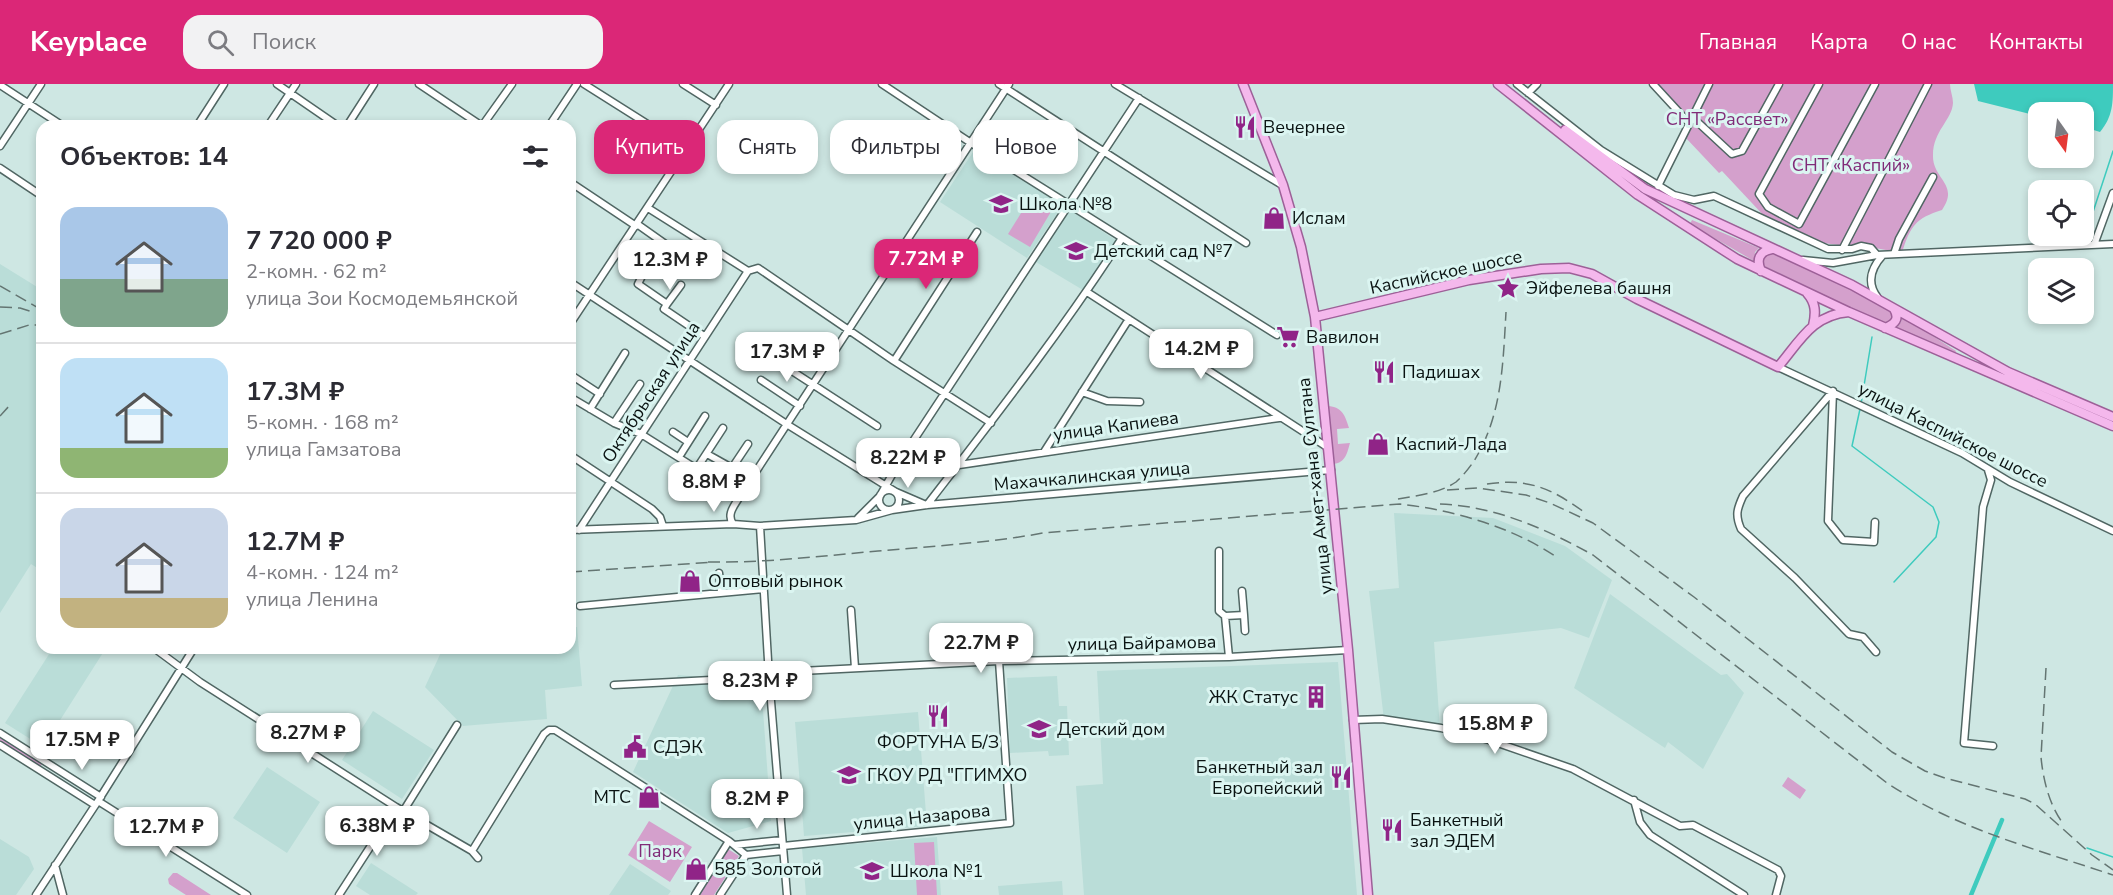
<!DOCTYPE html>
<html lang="ru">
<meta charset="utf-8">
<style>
body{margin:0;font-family:"Nunito Sans",sans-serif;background:#f2f2f3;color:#2b2b33;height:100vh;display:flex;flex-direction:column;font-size:22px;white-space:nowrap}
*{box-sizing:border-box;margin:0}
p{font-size:20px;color:#7c7c81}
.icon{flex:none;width:33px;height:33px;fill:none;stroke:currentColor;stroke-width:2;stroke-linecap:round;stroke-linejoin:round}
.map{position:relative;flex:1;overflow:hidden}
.sheet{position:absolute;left:36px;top:36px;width:540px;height:534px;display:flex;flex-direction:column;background:#fff;border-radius:18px;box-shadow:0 3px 9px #0003}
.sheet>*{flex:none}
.guide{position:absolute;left:594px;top:36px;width:570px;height:54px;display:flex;gap:12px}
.needle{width:39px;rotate:166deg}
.controls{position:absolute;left:2028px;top:18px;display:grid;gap:12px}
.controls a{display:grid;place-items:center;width:66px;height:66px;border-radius:12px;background:#fff;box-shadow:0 3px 9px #0003;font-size:30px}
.price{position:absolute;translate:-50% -51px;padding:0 14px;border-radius:12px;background:#fff;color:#222;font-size:20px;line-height:39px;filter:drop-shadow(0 2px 3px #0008)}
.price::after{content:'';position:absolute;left:50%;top:36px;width:18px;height:14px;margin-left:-9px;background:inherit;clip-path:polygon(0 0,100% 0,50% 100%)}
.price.on{background:#db2777;color:#fff}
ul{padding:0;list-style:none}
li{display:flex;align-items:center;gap:18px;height:150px;padding:0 24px}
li+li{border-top:2px solid #e1e1e2}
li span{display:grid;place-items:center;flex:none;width:168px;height:120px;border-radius:18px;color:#555}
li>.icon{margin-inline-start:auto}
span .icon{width:72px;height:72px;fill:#fffc;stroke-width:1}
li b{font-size:26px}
h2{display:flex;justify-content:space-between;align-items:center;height:72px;padding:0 24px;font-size:26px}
.chip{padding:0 21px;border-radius:18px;background:#fff;box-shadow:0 3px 9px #0003;font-size:21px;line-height:54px}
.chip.on{background:#db2777;color:#fff}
header{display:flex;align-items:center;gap:36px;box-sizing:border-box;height:84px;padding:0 30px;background:#db2777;color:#fff}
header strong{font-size:28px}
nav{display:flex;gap:33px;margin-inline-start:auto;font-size:21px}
.search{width:420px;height:54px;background:#f2f2f3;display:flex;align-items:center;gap:15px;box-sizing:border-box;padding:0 21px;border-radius:18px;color:#7c7c81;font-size:22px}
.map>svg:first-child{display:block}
.built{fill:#baddd8}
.green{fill:#d4a0cc}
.water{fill:#3ecbbe}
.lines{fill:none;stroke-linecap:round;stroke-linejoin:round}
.stream{stroke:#3ecbbe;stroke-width:1.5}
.canal{stroke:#3ecbbe;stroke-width:4.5}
.minor-casing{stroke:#506663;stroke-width:9}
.major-casing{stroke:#9d6098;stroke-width:11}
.minor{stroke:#fff;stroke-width:6}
.major{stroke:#f4b8ec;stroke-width:8}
.rail{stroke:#647572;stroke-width:1.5;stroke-dasharray:12 6;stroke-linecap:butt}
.labels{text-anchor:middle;stroke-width:6;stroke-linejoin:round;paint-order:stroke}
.park-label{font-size:18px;fill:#802b78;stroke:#dbf5f1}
.poi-label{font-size:18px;fill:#0a1312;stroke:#dbf5f1;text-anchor:start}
.street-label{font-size:18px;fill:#0a1312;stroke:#dbf5f1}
</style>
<header>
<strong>Keyplace</strong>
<div class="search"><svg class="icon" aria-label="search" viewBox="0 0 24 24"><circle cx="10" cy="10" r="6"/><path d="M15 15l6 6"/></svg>Поиск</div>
<nav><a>Главная</a><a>Карта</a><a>О нас</a><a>Контакты</a></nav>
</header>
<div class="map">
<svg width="2113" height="811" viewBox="0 0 2113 811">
<rect width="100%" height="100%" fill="#cee7e3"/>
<!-- built -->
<path class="built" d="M975 65 1063 121 1027 174 940 118Z
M1070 126 1117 157 1083 206 1036 178Z
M0 180 42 206V487L31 480 0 529Z
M1394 429 1493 434 1565 462 1612 496 1589 554 1561 544 1434 558 1440 645 1384 636 1369 507 1399 504Z
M1610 510 1721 591 1727 590 1744 609 1703 685 1668 658 1665 664 1574 604Z
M577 543 582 602 545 606 547 635 463 642 425 603 443 564H570V544Z
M53 564H106L43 663 5 639Z
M1338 578 1357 811H1084L1076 702 1103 700 1097 587Z
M678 591 761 598 771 737 728 749 633 688Z
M1057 592 1059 622H1067L1069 671 1049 672 1048 667 1010 669 1007 594Z
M373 627 434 666 402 715 342 676Z
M918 628 927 742 804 752 795 638Z
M267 683 320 718 287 769 233 734Z
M937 753 941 811H806L802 764Z
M0 755 29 773 34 785 16 811H0Z
M371 779 418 809 416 811H370L356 802Z
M630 780 671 807 668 811H609Z
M1062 797 1063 811H999L998 802Z"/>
<!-- green -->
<path class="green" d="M1656 0H1950C1950 6 1953 13 1953 19 1952 36 1933 47 1933 71 1932 95 1960 100 1942 126 1916 134 1910 142 1902 169L1859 161 1847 162 1823 159 1765 133 1722 87 1719 89 1685 53 1693 38Z
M1031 113 1052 126 1030 163 1008 150Z
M1692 136 1759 164 1755 168 1754 177 1690 140Z
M1770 167 1891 225 1894 229 1891 238 1885 239 1880 238 1764 182 1761 178 1762 171Z
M1902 232 1956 267 1955 270 1896 245 1901 238Z
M1328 322C1342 323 1345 331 1349 344L1337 345 1338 360 1350 359C1347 369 1346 378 1334 380Z
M0 653 42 680 40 683 0 658Z
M1788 693 1806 706 1800 715 1782 702Z
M649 737 692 763 670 798 628 771Z
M934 758 937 811H917L914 759Z
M728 765 739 772 714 811H700Z
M173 789H177L211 811H186L169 800 168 795Z"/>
<!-- water -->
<path class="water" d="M1974 0H2113C2113 18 2113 33 2100 48L2084 43V28H2038V32L1978 17Z"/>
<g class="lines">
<!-- stream -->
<path class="stream" d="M2093 128 2113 67
M1861 320 1872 253
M1860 325 1852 362 1933 423 1939 438 1936 453 1894 498
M2087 764 2113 773"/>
<!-- canal -->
<path class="canal" d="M1971 811 2002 736"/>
<!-- minor casing -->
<g class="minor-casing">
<path id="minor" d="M277 0 338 42
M419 0 482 42 512 0
M584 0 687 65
M683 0 716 21
M882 0 971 59 1277 251
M999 0 1246 159
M1115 0 1282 101
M1517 0 1601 66 1674 111 1694 116 1714 112 1828 165H1852L1861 162 1871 164 1877 171
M1653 0 1688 38
M1819 0 1759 110 1768 123 1799 140 1875 0
M0 1 63 42
M1528 9 1537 0
M1691 32 1732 70 1742 67 1779 0
M197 42 224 0
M268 42 296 0
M347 42 374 0
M549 42 577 0
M0 62 41 0
M0 84 42 112
M570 98 636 142
M1658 102 1709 0
M648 124 748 187 758 184 894 277 991 339
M637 140 671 164
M2094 161 2113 109
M1842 166 1928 0
M618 168 640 183 642 192 638 200 667 220 664 225 704 252
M1894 170 1899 155 1933 93
M1803 176 1833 179 1877 171 2113 160
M570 198 788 341 896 408 926 421
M1087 208 1327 363
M1878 214C1866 199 1871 184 1883 171
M667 220 681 201
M570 240 729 0
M787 259 824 284
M775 276 877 342
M894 277 977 148
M1778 283 1962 369 2010 398 2113 447
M761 296 800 322
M570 300 574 293 600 310
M1833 307 1743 412C1737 425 1735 431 1741 445L1795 494 1849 550 1863 553 1876 568
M1082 308 1107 317 1140 318
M1833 308 1828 437 1843 456 1874 458 1875 438
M570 313 614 339 641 350 740 412
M590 325 625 269
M614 339 640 300
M673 348 688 358
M1044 368 1129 235
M707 370 732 384 748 360
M570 371 652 425 660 433 663 442
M679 373 705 332
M959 381 1279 334
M697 384 723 344
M1988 386 1991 396 1983 423 1964 659 1993 662
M879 416a10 10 0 1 1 20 0a10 10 0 1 1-20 0Z
M927 421C994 334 1062 247 1122 154
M858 434 880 412 898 380 1139 14
M733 440C726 430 735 421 740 412L1009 0
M760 442 769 593 787 811
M570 446 733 440 760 442 856 436 892 426 927 421 1331 386
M579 446 748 187
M1219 467V527L1225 532
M719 489 721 508
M1242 507 1244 531
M580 522 764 505
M851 526 855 584
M154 564 200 598 396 723 472 767 478 774
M1229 573 1225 532 1244 531 1245 547
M614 601 769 593 774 588H781L999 577 1229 573 1348 566
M1353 636 1382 635 1441 644 1489 656 1573 685 1680 742 1693 741 1778 786 1781 792 1776 811
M0 649 101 713
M0 661 95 721
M1634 716 1640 738 1650 751 1744 811
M98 717 247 811
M404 726 457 641
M734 761 782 756
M783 762 1010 739 999 577
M472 767 544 650 549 646H555L729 757 746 771 783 767
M55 781 63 811
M36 811 98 717 194 564
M339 811 396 723
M695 811 729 757
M720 811 746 771"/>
</g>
<!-- major casing -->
<g class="major-casing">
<path id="major" d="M1243 0 1283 101 1301 163 1315 233 1348 566 1368 811
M1498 0 1638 111 1737 175 1849 228 2113 342
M1565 46 1645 105 1852 201 2008 288 2113 333
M1761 187C1756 176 1759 167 1772 165
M1807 209C1816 219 1816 229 1813 242
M1315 233 1469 196 1541 185 1569 184 1592 190 1637 215 1778 283C1800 257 1812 231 1849 228
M1885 244C1895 240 1900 235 1894 225"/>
</g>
<!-- minor -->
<use href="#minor" class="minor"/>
<!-- major -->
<use href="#major" class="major"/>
<!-- rail -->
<path class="rail" d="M0 202 42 226
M0 223 20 224 33 228
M0 250 29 241H42
M0 332 10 321
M1487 400C1528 394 1551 404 1584 428
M1447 406 1478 404 1526 411 1550 419 1593 439 1694 513 1892 668 1925 687 1945 694 2025 715 2035 720 2092 771 2113 786
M1398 415C1416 412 1440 409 1456 398 1463 392 1469 384 1474 377 1502 332 1503 280 1506 228
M1440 420C1495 422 1546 445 1593 471L1887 699C1955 744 2035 765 2113 791
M708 478C765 479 821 472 878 467 933 462 989 459 1043 449L1400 420C1452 426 1510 442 1555 472
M570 488 714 478
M2046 584 2041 673C2043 695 2049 720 2062 738"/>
</g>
<!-- icons -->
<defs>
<g id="restaurant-bare" transform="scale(1.8)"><path d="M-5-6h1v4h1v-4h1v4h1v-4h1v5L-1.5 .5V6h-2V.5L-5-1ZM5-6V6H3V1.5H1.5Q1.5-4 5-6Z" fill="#902487" stroke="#dbf5f1" stroke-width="2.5" paint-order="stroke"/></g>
<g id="school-bare" transform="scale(1.8)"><path d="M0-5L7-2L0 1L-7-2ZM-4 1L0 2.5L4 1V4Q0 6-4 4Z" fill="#902487" stroke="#dbf5f1" stroke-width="2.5" paint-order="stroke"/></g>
<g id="shop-bare" transform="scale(1.8)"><path d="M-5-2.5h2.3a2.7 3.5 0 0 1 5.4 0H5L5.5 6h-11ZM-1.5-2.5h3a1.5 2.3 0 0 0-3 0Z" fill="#902487" stroke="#dbf5f1" stroke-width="2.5" paint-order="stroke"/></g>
<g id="sight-bare" transform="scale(1.8)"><path d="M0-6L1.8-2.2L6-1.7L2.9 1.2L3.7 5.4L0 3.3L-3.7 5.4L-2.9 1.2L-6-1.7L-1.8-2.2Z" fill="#902487" stroke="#dbf5f1" stroke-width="2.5" paint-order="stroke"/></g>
<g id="supermarket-bare" transform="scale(1.8)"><path d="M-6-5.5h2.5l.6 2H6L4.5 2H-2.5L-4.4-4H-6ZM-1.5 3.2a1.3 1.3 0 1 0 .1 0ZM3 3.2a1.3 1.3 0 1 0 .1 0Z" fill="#902487" stroke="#dbf5f1" stroke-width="2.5" paint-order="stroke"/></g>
<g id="building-bare" transform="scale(1.8)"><path d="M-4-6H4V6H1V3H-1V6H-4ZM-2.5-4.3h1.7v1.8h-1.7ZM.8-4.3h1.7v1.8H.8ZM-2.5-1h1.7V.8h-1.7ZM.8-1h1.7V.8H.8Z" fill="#902487" stroke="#dbf5f1" stroke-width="2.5" paint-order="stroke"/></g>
<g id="civic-bare" transform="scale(1.8)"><path d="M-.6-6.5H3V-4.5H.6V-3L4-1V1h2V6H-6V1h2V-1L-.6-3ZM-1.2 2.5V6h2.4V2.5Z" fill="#902487" stroke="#dbf5f1" stroke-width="2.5" paint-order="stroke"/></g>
</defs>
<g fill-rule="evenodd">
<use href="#restaurant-bare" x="1245" y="43"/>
<use href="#school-bare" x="1001" y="120"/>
<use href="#shop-bare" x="1274" y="134"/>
<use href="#school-bare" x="1076" y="167"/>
<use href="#sight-bare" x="1508" y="204"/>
<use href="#supermarket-bare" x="1288" y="253"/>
<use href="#restaurant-bare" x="1384" y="288"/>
<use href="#shop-bare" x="1378" y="360"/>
<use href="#shop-bare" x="690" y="497"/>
<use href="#building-bare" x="1316" y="613"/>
<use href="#restaurant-bare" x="938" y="632"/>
<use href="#school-bare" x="1039" y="645"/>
<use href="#civic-bare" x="635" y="663"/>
<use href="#school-bare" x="849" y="691"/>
<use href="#restaurant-bare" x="1341" y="693"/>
<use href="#shop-bare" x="649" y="713"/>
<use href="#restaurant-bare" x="1392" y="746"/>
<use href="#shop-bare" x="696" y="785"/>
<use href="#school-bare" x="872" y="787"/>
</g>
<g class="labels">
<!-- park labels -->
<g class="park-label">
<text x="1727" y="41">СНТ «Рассвет»</text>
<text x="1851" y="87">СНТ «Каспий»</text>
<text x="660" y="773">Парк</text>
</g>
<!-- poi labels -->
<g class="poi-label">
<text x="1263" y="49">Вечернее</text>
<text x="1019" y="126">Школа №8</text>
<text x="1292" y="140">Ислам</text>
<text x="1094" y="173">Детский сад №7</text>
<text x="1526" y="210">Эйфелева башня</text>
<text x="1306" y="259">Вавилон</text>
<text x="1402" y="294">Падишах</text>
<text x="1396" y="366">Каспий-Лада</text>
<text x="708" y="503">Оптовый рынок</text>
<text x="1298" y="619" text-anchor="end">ЖК Статус</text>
<text x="1057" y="651">Детский дом</text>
<text x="938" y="664" text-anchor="middle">ФОРТУНА Б/З</text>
<text x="653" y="669">СДЭК</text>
<text x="1323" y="689" text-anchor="end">Банкетный зал<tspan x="1323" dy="21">Европейский</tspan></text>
<text x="867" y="697">ГКОУ РД "ГГИМХО</text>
<text x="631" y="719" text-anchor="end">МТС</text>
<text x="1410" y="742">Банкетный<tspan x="1410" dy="21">зал ЭДЕМ</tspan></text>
<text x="714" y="791">585 Золотой</text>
<text x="890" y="793">Школа №1</text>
</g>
<!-- street labels -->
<g class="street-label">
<text transform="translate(1446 188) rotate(-12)" y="6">Каспийское шоссе</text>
<text transform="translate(651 308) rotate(-57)" y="6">Октябрьская улица</text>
<text transform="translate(1116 342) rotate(-8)" y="6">улица Капиева</text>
<text transform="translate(1953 351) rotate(27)" y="6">улица Каспийское шоссе</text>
<text transform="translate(1092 392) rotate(-5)" y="6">Махачкалинская улица</text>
<text transform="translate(1315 402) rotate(-96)" y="6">улица Амет-хана Султана</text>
<text transform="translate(1142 559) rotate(-1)" y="6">улица Байрамова</text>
<text transform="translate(922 733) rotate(-6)" y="6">улица Назарова</text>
</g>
</g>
</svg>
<div class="controls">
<a><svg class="needle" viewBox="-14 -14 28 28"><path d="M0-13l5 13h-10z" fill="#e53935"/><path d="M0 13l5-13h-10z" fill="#7c7c81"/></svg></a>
<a><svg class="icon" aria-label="locate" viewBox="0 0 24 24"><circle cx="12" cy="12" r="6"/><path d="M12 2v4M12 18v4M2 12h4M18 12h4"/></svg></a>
<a><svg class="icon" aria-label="layers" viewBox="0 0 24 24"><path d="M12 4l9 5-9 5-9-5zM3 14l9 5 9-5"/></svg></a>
</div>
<b class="price on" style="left:926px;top:206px">7.72M ₽</b>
<b class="price" style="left:670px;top:207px">12.3M ₽</b>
<b class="price" style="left:1201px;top:296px">14.2M ₽</b>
<b class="price" style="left:787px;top:299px">17.3M ₽</b>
<b class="price" style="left:908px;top:405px">8.22M ₽</b>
<b class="price" style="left:714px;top:429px">8.8M ₽</b>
<b class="price" style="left:981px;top:590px">22.7M ₽</b>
<b class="price" style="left:760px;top:628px">8.23M ₽</b>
<b class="price" style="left:1495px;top:671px">15.8M ₽</b>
<b class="price" style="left:308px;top:680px">8.27M ₽</b>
<b class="price" style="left:82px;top:687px">17.5M ₽</b>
<b class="price" style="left:757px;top:746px">8.2M ₽</b>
<b class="price" style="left:377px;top:773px">6.38M ₽</b>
<b class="price" style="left:166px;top:774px">12.7M ₽</b>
<div class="guide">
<a class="chip on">Купить</a>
<a class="chip">Снять</a>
<a class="chip">Фильтры</a>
<a class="chip">Новое</a>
</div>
<section class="sheet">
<h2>Объектов: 14<svg class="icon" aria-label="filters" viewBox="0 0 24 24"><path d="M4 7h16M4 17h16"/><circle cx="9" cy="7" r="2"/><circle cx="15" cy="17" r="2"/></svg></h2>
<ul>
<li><span style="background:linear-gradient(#a9c7e8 60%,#7fa58c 0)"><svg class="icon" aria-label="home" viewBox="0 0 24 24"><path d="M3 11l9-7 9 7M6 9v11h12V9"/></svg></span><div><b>7 720 000 ₽</b><p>2-комн. · 62 m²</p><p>улица Зои Космодемьянской</p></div></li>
<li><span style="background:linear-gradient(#bfe0f5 75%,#8fb573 0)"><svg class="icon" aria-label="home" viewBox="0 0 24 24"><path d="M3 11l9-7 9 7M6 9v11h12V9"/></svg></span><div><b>17.3M ₽</b><p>5-комн. · 168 m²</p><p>улица Гамзатова</p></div></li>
<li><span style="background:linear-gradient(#c9d6e8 75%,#c2b280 0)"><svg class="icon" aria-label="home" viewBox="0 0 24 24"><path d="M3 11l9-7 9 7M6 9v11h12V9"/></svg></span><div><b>12.7M ₽</b><p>4-комн. · 124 m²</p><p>улица Ленина</p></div></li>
</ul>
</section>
</div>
